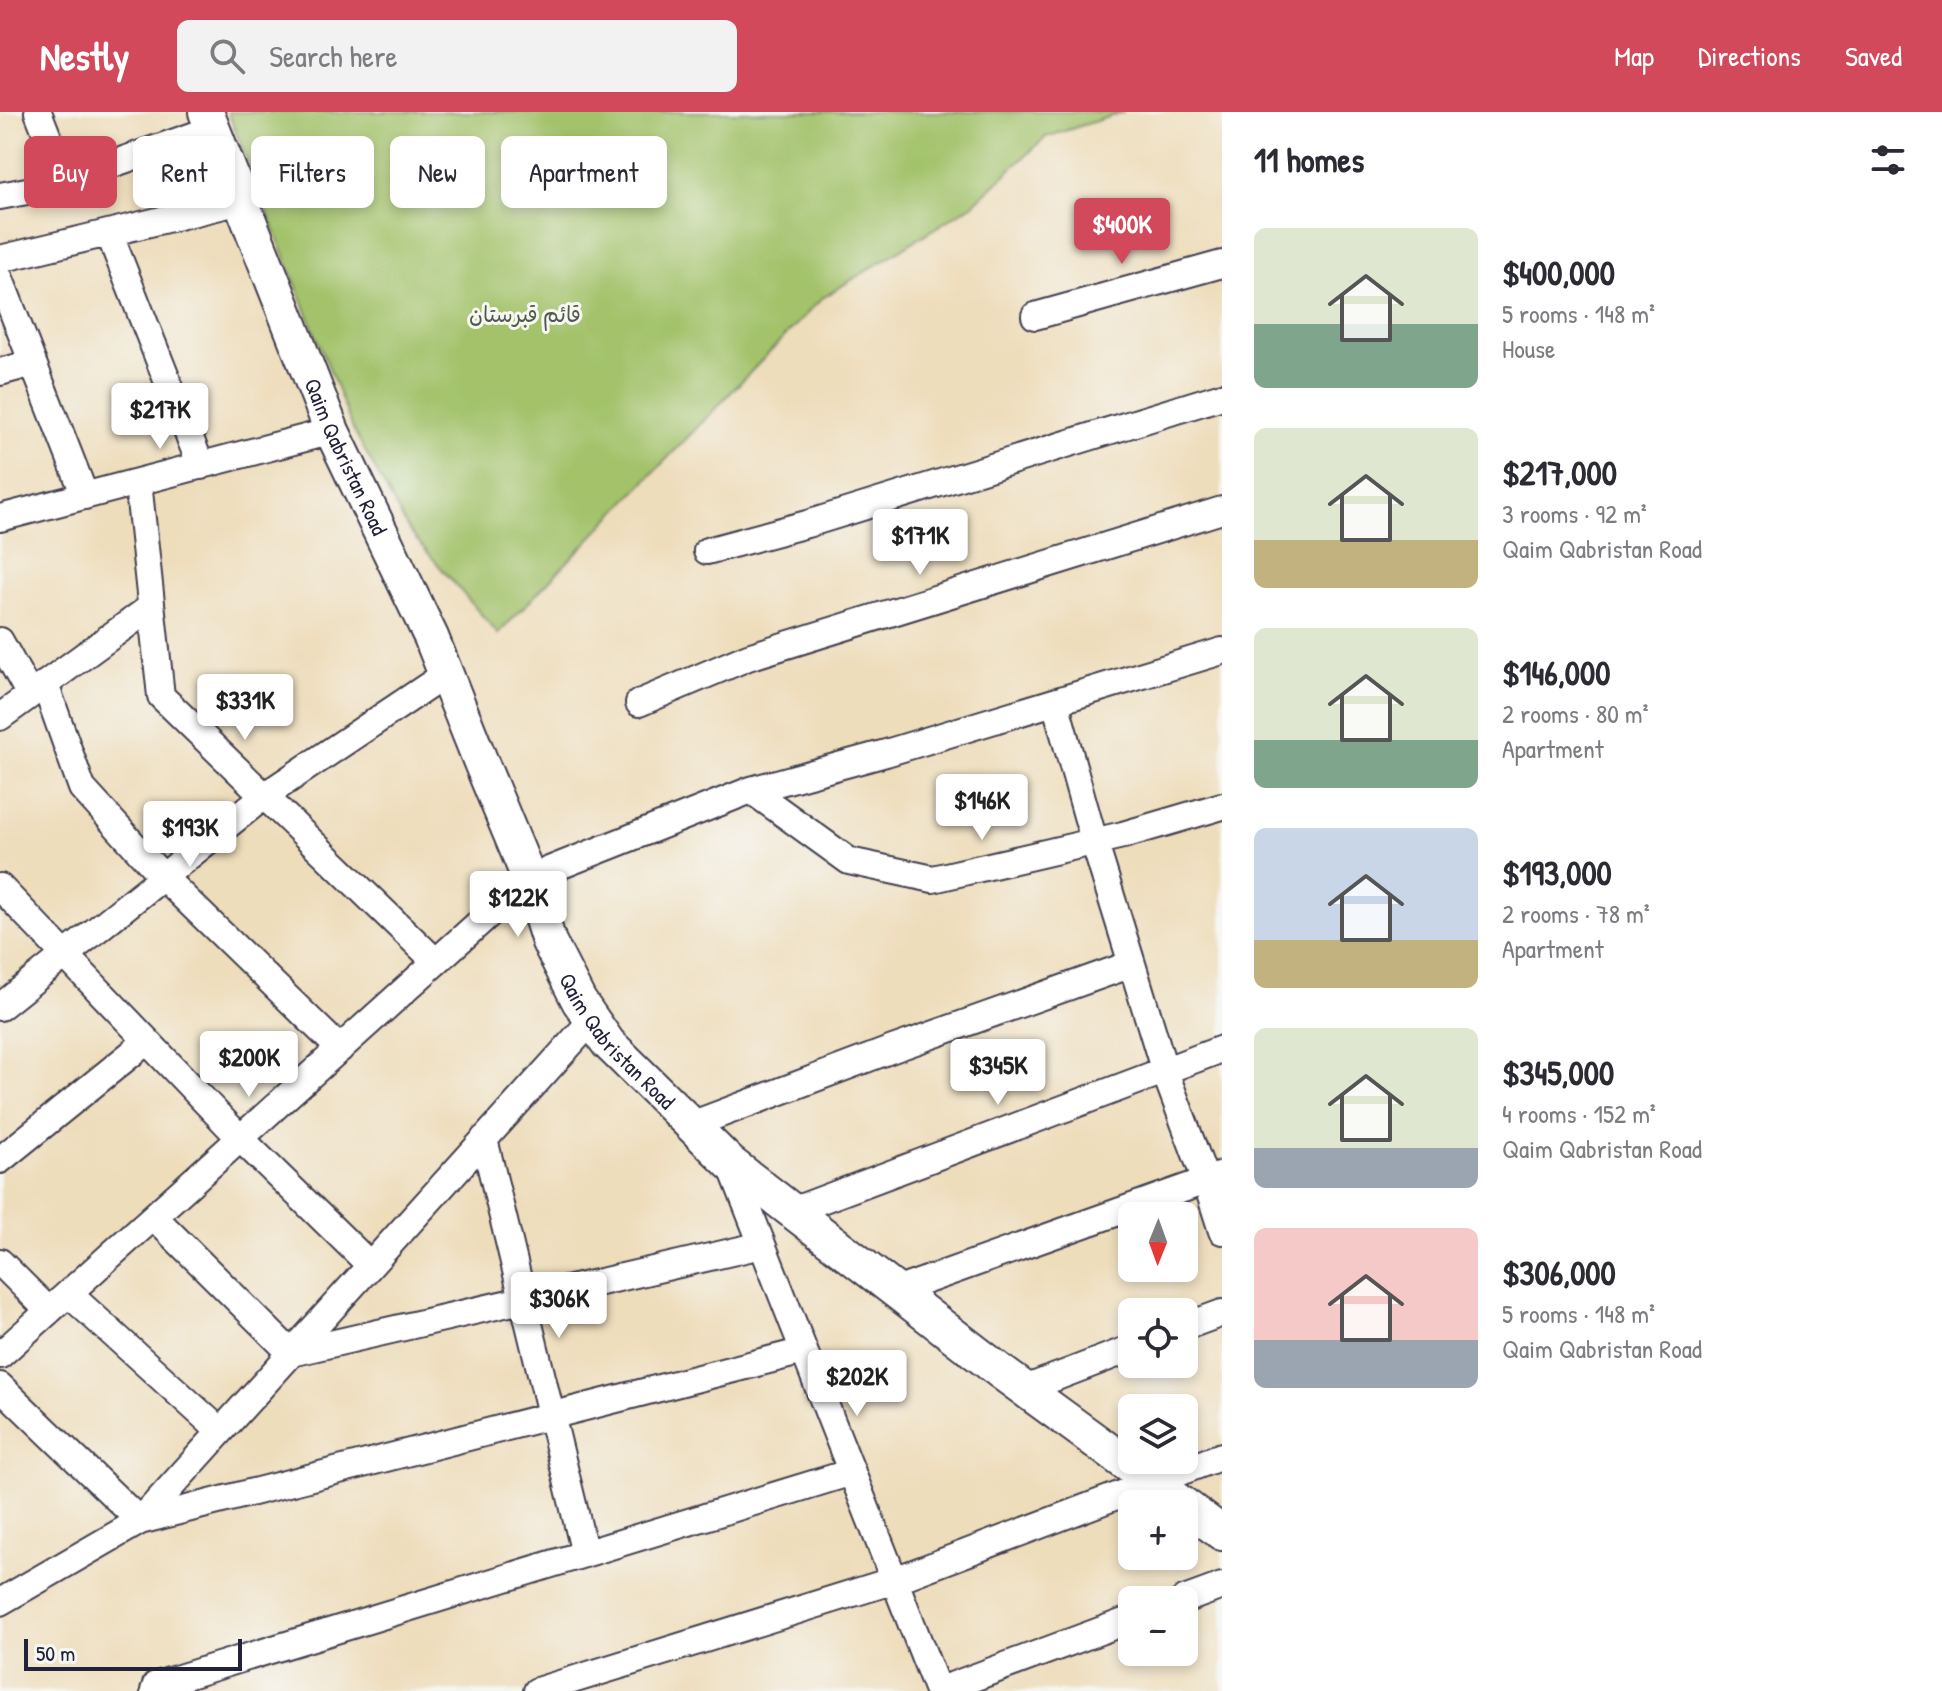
<!DOCTYPE html>
<meta charset="utf-8">
<style>
body{margin:0;font-family:"Patrick Hand","Playpen Sans Arabic",sans-serif;background:#f2f2f3;color:#2b2b33;height:100vh;display:flex;flex-direction:column;font-size:30px;white-space:nowrap}
*{box-sizing:border-box;margin:0}
p{font-size:26px;color:#7c7c81}
.icon{flex:none;width:44px;height:44px;fill:none;stroke:currentColor;stroke-width:2;stroke-linecap:round;stroke-linejoin:round}
.map{position:relative;flex:1;overflow:hidden}
.sheet{display:flex;flex-direction:column;background:#fff;width:720px}
.sheet>*{flex:none}
.banner{position:absolute;left:24px;top:24px;width:760px;height:72px;display:flex;gap:16px}
.needle{width:52px;rotate:181deg}
.controls{position:absolute;left:1118px;top:1090px;display:grid;gap:16px}
.controls a{display:grid;place-items:center;width:80px;height:80px;border-radius:12px;background:#fff;box-shadow:0 4px 12px #0003;font-size:40px}
.scale{position:absolute;left:24px;bottom:20px;width:218px;box-sizing:border-box;padding-left:8px;border:4px solid #22223b;border-top:0;font-size:22px;line-height:28px;white-space:nowrap;color:#22223b;-webkit-text-stroke:6px #f6f6f2;paint-order:stroke}
.price{position:absolute;translate:-50% -68px;padding:0 18px;border-radius:8px;background:#fff;color:#222;font-size:26px;line-height:52px;filter:drop-shadow(0 2px 4px #0008)}
.price::after{content:'';position:absolute;left:50%;top:48px;width:24px;height:18px;margin-left:-12px;background:inherit;clip-path:polygon(0 0,100% 0,50% 100%)}
.price.on{background:#d1495b;color:#fff}
ul{padding:0;list-style:none}
li{display:flex;align-items:center;gap:24px;height:200px;padding:0 32px}
li span{display:grid;place-items:center;flex:none;width:224px;height:160px;border-radius:12px;color:#555}
li>.icon{margin-inline-start:auto}
span .icon{width:96px;height:96px;fill:#fffc;stroke-width:1}
li b{font-size:34px}
h2{display:flex;justify-content:space-between;align-items:center;height:96px;padding:0 32px;font-size:34px}
.tag{padding:0 28px;border-radius:12px;background:#fff;box-shadow:0 4px 12px #0003;font-size:28px;line-height:72px}
.tag.on{background:#d1495b;color:#fff}
header{display:flex;align-items:center;gap:48px;box-sizing:border-box;height:112px;padding:0 40px;background:#d1495b;color:#fff}
header strong{font-size:38px}
nav{display:flex;gap:44px;margin-inline-start:auto;font-size:28px}
.search{width:560px;height:72px;background:#f2f2f3;display:flex;align-items:center;gap:20px;box-sizing:border-box;padding:0 28px;border-radius:12px;color:#7c7c81;font-size:30px}
main{display:flex;flex:1;min-height:0}
.map>svg:first-child{display:block}
.green{fill:#a3c26a;stroke:#627252;stroke-width:2}
.lines{fill:none;stroke-linecap:round;stroke-linejoin:round}
.minor-casing{stroke:#413e4e;stroke-width:30}
.tertiary-casing{stroke:#413e4e;stroke-width:38}
.minor{stroke:#fff;stroke-width:26}
.tertiary{stroke:#fff;stroke-width:34}
.labels{text-anchor:middle;stroke-width:6;stroke-linejoin:round;paint-order:stroke}
.park-label{font-size:22px;fill:#4f5a4b;stroke:#f6f6f2}
.street-label{font-size:22px;fill:#22223b;stroke:#f6f6f2}
</style>
<header>
<strong>Nestly</strong>
<div class="search"><svg class="icon" aria-label="search" viewBox="0 0 24 24"><circle cx="10" cy="10" r="6"/><path d="M15 15l6 6"/></svg>Search here</div>
<nav><a>Map</a><a>Directions</a><a>Saved</a></nav>
</header>
<main>
<div class="map">
<svg width="1222" height="1579" viewBox="0 0 1222 1579">
<rect width="100%" height="100%" fill="#f6f6f2"/>
<filter id="ink" filterUnits="userSpaceOnUse"><feTurbulence type="fractalNoise" baseFrequency=".0125" numOctaves="2"/><feDisplacementMap in="SourceGraphic" scale="16" xChannelSelector="R" yChannelSelector="G"/><feConvolveMatrix kernelMatrix="1 2 1 2 8 2 1 2 1" color-interpolation-filters="sRGB"/></filter>
<filter id="wash" filterUnits="userSpaceOnUse"><feTurbulence type="fractalNoise" baseFrequency=".006" numOctaves="4" result="noise"/><feDisplacementMap in="SourceGraphic" scale="32" xChannelSelector="R" yChannelSelector="G"/><feGaussianBlur stdDeviation="1.8" result="paint"/><feColorMatrix in="noise" values="0 0 0 0 0 0 0 0 0 0 0 0 0 0 0 0 0 1.4 0 .05"/><feComposite in="paint" operator="in"/></filter>
<g filter="url(#wash)">
<rect width="100%" height="100%" fill="#edb"/>
<!-- green -->
<path class="green" d="M228 0H1124L1046 25 972 93 821 187 498 522 409 419 353 317Z"/>
</g>
<g filter="url(#ink)">
<g class="lines">
<!-- minor casing -->
<g class="minor-casing">
<path id="minor" d="M38 0 65 69
M0 84 43 76 213 17
M109 121 201 354
M0 147 241 89
M0 167 85 384
M1035 204 1222 152
M0 260 33 251
M138 370 161 584 436 850
M0 406 332 319
M707 439 807 412 1222 284
M0 529 30 583
M45 572 82 676 163 765 340 937
M1055 590 1094 729 1132 852
M639 591 748 545 1222 398
M0 605 151 495
M751 678 849 749 933 767 1123 723 1222 694
M0 775 241 1027 370 1153
M0 895 264 684 446 562
M691 1013 890 938 1132 852 1165 960 1206 1069 1222 1119
M484 1027 585 1442
M0 1048 147 929
M730 1051 938 1579
M792 1099 1222 937
M154 1105 291 1241 762 1133
M0 1150 49 1199
M896 1179 1222 1063
M69 1182 220 1319
M1184 1215 1222 1201
M0 1243 529 766 751 678 886 641 1222 539
M0 1274 140 1409 804 1239
M1025 1277 1132 1236
M1184 1488 1222 1474
M0 1490 140 1409 592 908
M154 1579 156 1573 852 1360
M537 1579 895 1468 1222 1344
M938 1579 1132 1507"/>
</g>
<!-- tertiary casing -->
<g class="tertiary-casing">
<g id="tertiary">
<path id="s1" d="M206 0 332 319 431 525 482 653 529 766 549 830 579 889 608 931 730 1051 1001 1260 1182 1392"/>
<path d="M1184 1393 1222 1421"/>
</g>
</g>
<!-- minor -->
<use href="#minor" class="minor"/>
<!-- tertiary -->
<use href="#tertiary" class="tertiary"/>
</g>
</g>
<g class="labels">
<!-- park labels -->
<g class="park-label">
<text x="525" y="210">قائم قبرستان</text>
</g>
<!-- street labels -->
<g class="street-label">
<text dy="8" stroke="none"><textPath href="#s1" startOffset="372">Qaim Qabristan Road</textPath></text>
<text dy="8" stroke="none"><textPath href="#s1" startOffset="1020">Qaim Qabristan Road</textPath></text>
</g>
</g>
</svg>
<div class="controls">
<a><svg class="needle" viewBox="-14 -14 28 28"><path d="M0-13l5 13h-10z" fill="#e53935"/><path d="M0 13l5-13h-10z" fill="#7c7c81"/></svg></a>
<a><svg class="icon" aria-label="locate" viewBox="0 0 24 24"><circle cx="12" cy="12" r="6"/><path d="M12 2v4M12 18v4M2 12h4M18 12h4"/></svg></a>
<a><svg class="icon" aria-label="layers" viewBox="0 0 24 24"><path d="M12 4l9 5-9 5-9-5zM3 14l9 5 9-5"/></svg></a>
<a>+</a>
<a>−</a>
</div>
<div class="scale">50 m</div>
<b class="price on" style="left:1122px;top:154px">$400K</b>
<b class="price" style="left:160px;top:339px">$217K</b>
<b class="price" style="left:920px;top:465px">$171K</b>
<b class="price" style="left:245px;top:630px">$331K</b>
<b class="price" style="left:982px;top:730px">$146K</b>
<b class="price" style="left:190px;top:757px">$193K</b>
<b class="price" style="left:518px;top:827px">$122K</b>
<b class="price" style="left:249px;top:987px">$200K</b>
<b class="price" style="left:998px;top:995px">$345K</b>
<b class="price" style="left:559px;top:1228px">$306K</b>
<b class="price" style="left:857px;top:1306px">$202K</b>
<div class="banner">
<a class="tag on">Buy</a>
<a class="tag">Rent</a>
<a class="tag">Filters</a>
<a class="tag">New</a>
<a class="tag">Apartment</a>
</div>
</div>
<section class="sheet">
<h2>11 homes<svg class="icon" aria-label="filters" viewBox="0 0 24 24"><path d="M4 7h16M4 17h16"/><circle cx="9" cy="7" r="2"/><circle cx="15" cy="17" r="2"/></svg></h2>
<ul>
<li><span style="background:linear-gradient(#dfe7d0 60%,#7fa58c 0)"><svg class="icon" aria-label="home" viewBox="0 0 24 24"><path d="M3 11l9-7 9 7M6 9v11h12V9"/></svg></span><div><b>$400,000</b><p>5 rooms · 148 m²</p><p>House</p></div></li>
<li><span style="background:linear-gradient(#dfe7d0 70%,#c2b280 0)"><svg class="icon" aria-label="home" viewBox="0 0 24 24"><path d="M3 11l9-7 9 7M6 9v11h12V9"/></svg></span><div><b>$217,000</b><p>3 rooms · 92 m²</p><p>Qaim Qabristan Road</p></div></li>
<li><span style="background:linear-gradient(#dfe7d0 70%,#7fa58c 0)"><svg class="icon" aria-label="home" viewBox="0 0 24 24"><path d="M3 11l9-7 9 7M6 9v11h12V9"/></svg></span><div><b>$146,000</b><p>2 rooms · 80 m²</p><p>Apartment</p></div></li>
<li><span style="background:linear-gradient(#c9d6e8 70%,#c2b280 0)"><svg class="icon" aria-label="home" viewBox="0 0 24 24"><path d="M3 11l9-7 9 7M6 9v11h12V9"/></svg></span><div><b>$193,000</b><p>2 rooms · 78 m²</p><p>Apartment</p></div></li>
<li><span style="background:linear-gradient(#dfe7d0 75%,#9aa5b1 0)"><svg class="icon" aria-label="home" viewBox="0 0 24 24"><path d="M3 11l9-7 9 7M6 9v11h12V9"/></svg></span><div><b>$345,000</b><p>4 rooms · 152 m²</p><p>Qaim Qabristan Road</p></div></li>
<li><span style="background:linear-gradient(#f6c9c9 70%,#9aa5b1 0)"><svg class="icon" aria-label="home" viewBox="0 0 24 24"><path d="M3 11l9-7 9 7M6 9v11h12V9"/></svg></span><div><b>$306,000</b><p>5 rooms · 148 m²</p><p>Qaim Qabristan Road</p></div></li>
</ul>
</section>
</main>
